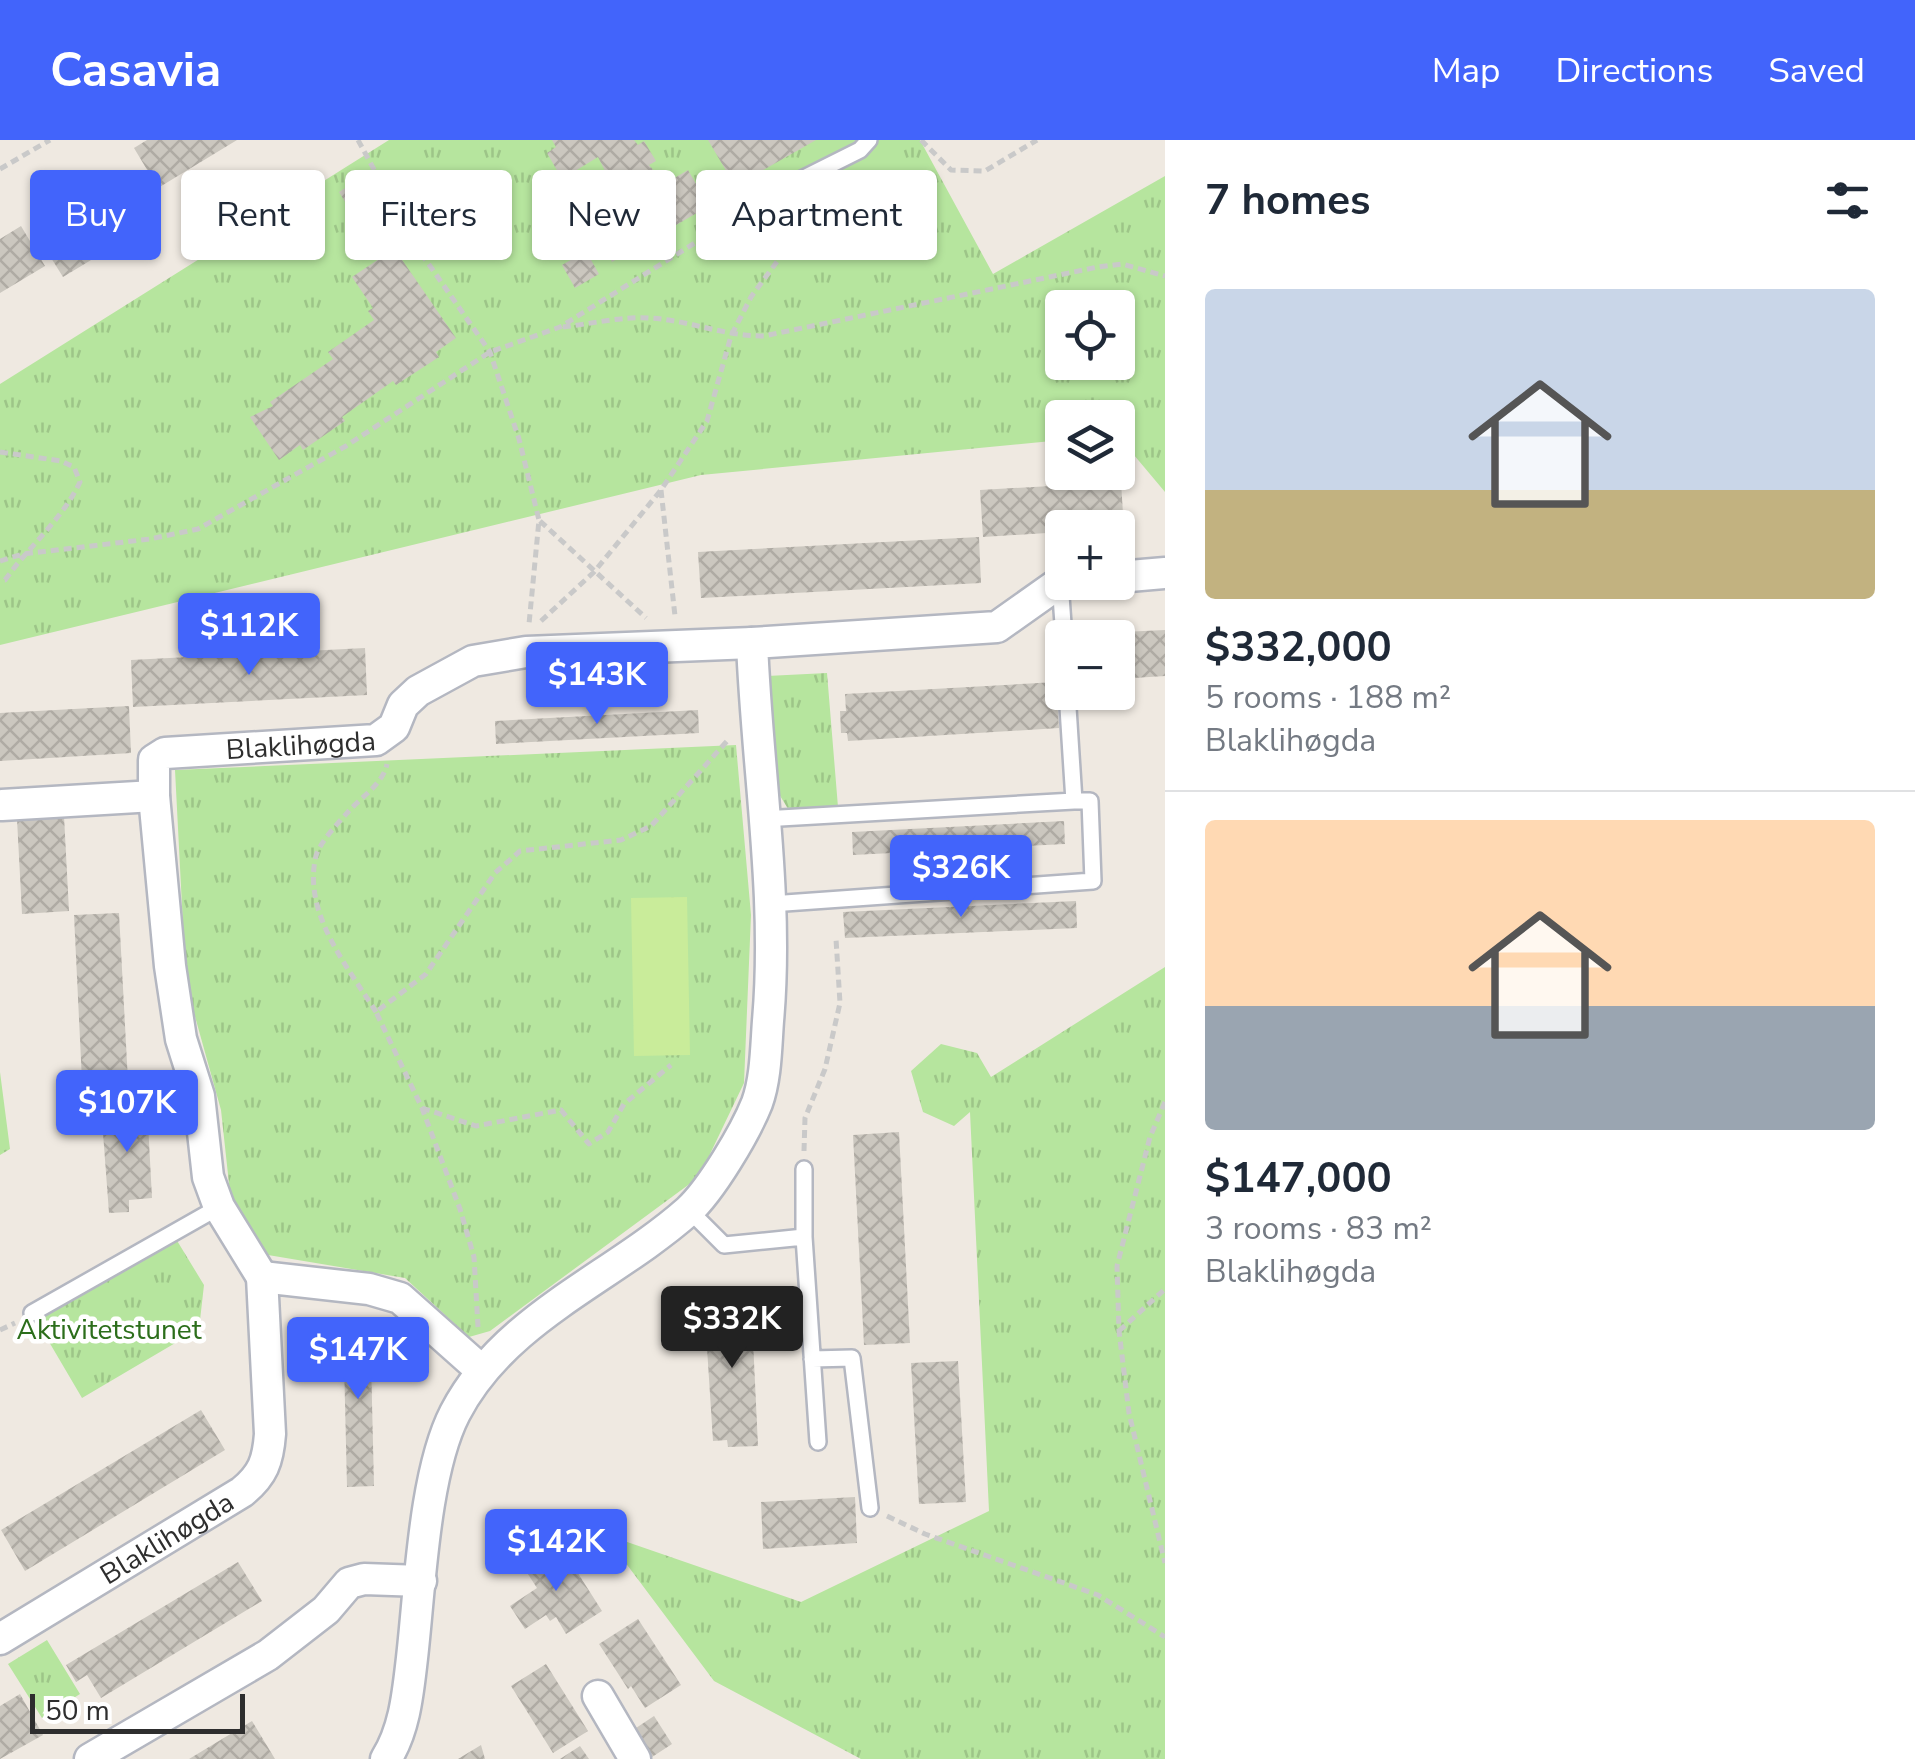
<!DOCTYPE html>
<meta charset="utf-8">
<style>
body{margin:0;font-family:"Nunito Sans",sans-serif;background:#f2f2f3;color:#1f2937;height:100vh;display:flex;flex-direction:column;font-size:38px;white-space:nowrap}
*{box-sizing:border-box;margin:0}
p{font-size:32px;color:#747a83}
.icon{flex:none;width:55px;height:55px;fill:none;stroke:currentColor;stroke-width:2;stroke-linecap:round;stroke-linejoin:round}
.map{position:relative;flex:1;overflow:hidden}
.side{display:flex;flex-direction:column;background:#fff;width:750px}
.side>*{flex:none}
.hud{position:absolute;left:30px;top:30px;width:950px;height:90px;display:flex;gap:20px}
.fabs{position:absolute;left:1045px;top:150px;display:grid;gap:20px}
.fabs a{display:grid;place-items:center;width:90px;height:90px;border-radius:10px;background:#fff;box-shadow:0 2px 8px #0004;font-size:50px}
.scale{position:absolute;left:30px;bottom:25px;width:215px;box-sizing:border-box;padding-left:10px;border:5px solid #2e2e2e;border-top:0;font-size:28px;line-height:35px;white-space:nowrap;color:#2e2e2e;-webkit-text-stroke:8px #fff;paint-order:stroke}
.price{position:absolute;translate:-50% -85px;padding:0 22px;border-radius:10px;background:#4264fb;color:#fff;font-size:32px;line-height:65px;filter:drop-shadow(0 2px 5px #0008)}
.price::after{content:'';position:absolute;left:50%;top:60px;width:30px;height:22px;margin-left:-15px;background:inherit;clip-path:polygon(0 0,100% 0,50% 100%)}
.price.current{background:#222;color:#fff}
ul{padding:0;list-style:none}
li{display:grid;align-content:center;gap:20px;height:530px;padding:0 40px}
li+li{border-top:2px solid #e0e1e3}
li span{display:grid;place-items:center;height:310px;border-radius:10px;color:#555}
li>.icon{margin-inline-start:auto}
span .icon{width:180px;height:180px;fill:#fffc;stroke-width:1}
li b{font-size:42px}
h2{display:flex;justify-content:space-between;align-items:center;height:120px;padding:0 40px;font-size:42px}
.pill{padding:0 35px;border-radius:10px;background:#fff;box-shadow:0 2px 8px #0004;font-size:35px;line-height:90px}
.pill.current{background:#4264fb;color:#fff}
header{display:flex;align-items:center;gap:60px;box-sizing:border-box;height:140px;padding:0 50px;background:#4264fb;color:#fff}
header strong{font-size:48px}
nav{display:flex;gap:55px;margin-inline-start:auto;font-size:35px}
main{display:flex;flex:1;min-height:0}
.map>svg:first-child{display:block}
.park{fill:url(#park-tufts);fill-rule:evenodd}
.pitch{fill:#c9ec9a}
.building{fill:url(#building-cross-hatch)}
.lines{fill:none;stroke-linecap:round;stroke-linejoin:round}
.lane-casing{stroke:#b4b7c1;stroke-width:20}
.street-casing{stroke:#b4b7c1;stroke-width:35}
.path{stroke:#c9c9c9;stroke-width:5;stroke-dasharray:8 5;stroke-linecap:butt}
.lane{stroke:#fff;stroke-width:15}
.street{stroke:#fff;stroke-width:30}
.labels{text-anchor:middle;stroke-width:9;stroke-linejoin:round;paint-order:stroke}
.street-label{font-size:28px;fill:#2e2e2e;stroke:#fff}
.park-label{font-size:28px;fill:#2c6e1b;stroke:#fff}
</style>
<header>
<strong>Casavia</strong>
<nav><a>Map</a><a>Directions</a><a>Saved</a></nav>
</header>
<main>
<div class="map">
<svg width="1165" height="1619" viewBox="0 0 1165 1619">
<defs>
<pattern id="park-tufts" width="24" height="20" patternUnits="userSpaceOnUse" patternTransform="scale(2.5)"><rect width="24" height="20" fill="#b6e59e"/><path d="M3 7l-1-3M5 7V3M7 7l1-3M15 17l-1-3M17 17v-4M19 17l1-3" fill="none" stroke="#9dc588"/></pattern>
<pattern id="building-cross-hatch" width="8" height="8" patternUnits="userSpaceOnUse" patternTransform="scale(2.5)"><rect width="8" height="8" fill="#cbc7bf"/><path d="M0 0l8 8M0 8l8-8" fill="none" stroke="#afaba4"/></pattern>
</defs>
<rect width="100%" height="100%" fill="#efe9e1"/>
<!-- park -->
<path class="park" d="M389 0H920L993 134 1165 36V352L1118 296V278H1062V300L701 335 0 505V244ZM1062 168H1118V222H1062Z
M827 533 838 667 790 672 774 646 767 536Z
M736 605 751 775 744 943 699 1037 490 1191 469 1197 405 1138 268 1115 231 1062 221 970 186 844 175 630Z
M1165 827V1619H861L714 1541 604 1394 801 1462 989 1371 970 972 954 986 923 972 911 931 941 904 977 913 991 937Z
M0 932 10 1009 0 1015Z
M176 1099 204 1145 199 1189 82 1258 35 1178Z
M47 1500 80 1554 42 1578 8 1524Z"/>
<!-- pitch -->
<path class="pitch" d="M687 757 690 915 634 916 631 758Z"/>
<!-- building -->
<path class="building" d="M147 0H237L158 48 134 8Z
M552 0H634L638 5 644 1 656 21 649 25 661 39 658 40 661 46 688 30 709 66 612 122 608 114 598 120 582 93 627 66 619 51 616 53 598 17 562 39 547 13 556 7Z
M708 0H816L735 46Z
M358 40 374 66 355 78 339 52Z
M120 48 144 88 63 137 38 97Z
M21 86 45 126 0 153V99Z
M387 98 456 198 436 212 439 217 396 245 393 241 342 277 345 281 303 310 300 305 279 320 250 277 273 266 270 262 333 219 328 212 374 180 368 171 373 168 352 137 379 119 372 108Z
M586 111 599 134 575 148 562 125Z
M1121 342 1124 389 1062 388V392L983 397 980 350Z
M979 397 981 443 701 458 698 412Z
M1165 490V536L1118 539V498H1080V494Z
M365 508 367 555 133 567 131 520Z
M1056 542 1059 588 848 601 847 593H841L840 571H846L845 554Z
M129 566 131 613 0 621V573Z
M698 570 699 593 496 604 495 581Z
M64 676 69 771 22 774 17 679Z
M1064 681 1065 704 853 715 852 692Z
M1076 761 1077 788 845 798 843 772Z
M119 773 129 960 83 962 74 775Z
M147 964 152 1058 129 1060V1072L109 1073 101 966Z
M899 992 910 1203 864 1205 853 995Z
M751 1158 758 1306 728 1307 727 1300 713 1301 704 1161Z
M343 1178H370L374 1346 347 1347Z
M958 1221 966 1362 919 1364 911 1223Z
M201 1270 225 1310 25 1431 1 1390Z
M855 1357 857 1403 763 1409 761 1362Z
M560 1405 602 1471 566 1494 556 1477 550 1481 546 1475 525 1489 510 1466 537 1448 524 1428Z
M238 1422 262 1461 101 1558 87 1535 76 1542 66 1525Z
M638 1479 681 1545 645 1568 631 1546 628 1549 599 1504Z
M546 1524 588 1591 553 1613 511 1546Z
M20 1554 43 1595 0 1619V1566Z
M654 1576 672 1604 649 1619 630 1592Z
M252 1581 275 1619H189Z
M481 1605 485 1619H458Z
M580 1606 589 1619H560Z"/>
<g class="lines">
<!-- lane casing -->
<g class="lane-casing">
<path id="lane" d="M782 49 860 10 869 0
M1060 442 1064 498
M763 679 1074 661
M771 764 1093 741 1090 661H1074L1067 552
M689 1070 724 1105 804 1097V1029
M804 1097 818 1302
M32 1173 219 1067
M812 1219 852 1218 870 1368"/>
</g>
<!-- street casing -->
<g class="street-casing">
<g id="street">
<path d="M1118 437 1165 433"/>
<path d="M2 665 154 656"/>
<path id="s1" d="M262 1137 219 1067 208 1037 199 956 181 899 170 826 154 656V620L165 613 376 600 394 587 403 565 418 551 473 521 526 512 752 503"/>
<path id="s2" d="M0 1499 242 1352C263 1335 268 1321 270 1294L262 1137 369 1149 400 1158 481 1230"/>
<path d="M598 1556 635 1619"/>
<path d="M90 1619 268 1515 326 1470 349 1443 364 1439 421 1441"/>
<path d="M386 1619C405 1589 408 1552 412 1518 420 1448 424 1333 455 1273 504 1178 611 1139 688 1071 711 1050 745 993 757 963 766 938 766 908 768 881 779 756 757 629 752 503L997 487 1062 441"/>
</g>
</g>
<!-- path -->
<path class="path" d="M358 0 414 103 490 212 519 299 539 380 529 484
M921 0 951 30 985 31 1037 0
M0 29 50 0
M563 187C590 184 624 176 649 178 690 180 721 196 764 196L1098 127 1122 124 1165 136
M0 312 61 321 74 327 80 342C62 380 29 406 5 440H0
M661 350 675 476
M540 381 646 478
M0 421 23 414 150 399 198 389 346 306 490 212 560 187 764 60
M541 481 594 432 661 350 707 281 731 196 751 157 787 108 816 81 830 49
M376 872C348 827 302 773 316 716 320 702 338 683 348 672 361 657 383 644 387 624
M1165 962 1150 997 1117 1126 1119 1191 1129 1273 1165 1423
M422 968 476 986 561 970 589 1004 608 992 624 964 671 925
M804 1011 805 978 825 929 840 863 836 799
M478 1187 474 1117 460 1069 422 968 376 872 426 834 495 733 520 711 621 700 651 686 728 600
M0 1190 15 1183
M1119 1191 1165 1149
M887 1376 925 1394 1098 1455 1165 1497"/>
<!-- lane -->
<use href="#lane" class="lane"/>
<!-- street -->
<use href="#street" class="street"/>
</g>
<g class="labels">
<!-- street labels -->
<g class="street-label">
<text dy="10" stroke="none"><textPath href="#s1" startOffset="685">Blaklihøgda</textPath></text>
<text dy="10" stroke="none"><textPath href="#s2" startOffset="195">Blaklihøgda</textPath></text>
</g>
<!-- park labels -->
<g class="park-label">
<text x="109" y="1199">Aktivitetstunet</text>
</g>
</g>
</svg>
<div class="fabs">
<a><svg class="icon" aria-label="locate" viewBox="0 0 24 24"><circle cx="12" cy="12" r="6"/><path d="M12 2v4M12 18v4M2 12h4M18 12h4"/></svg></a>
<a><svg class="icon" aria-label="layers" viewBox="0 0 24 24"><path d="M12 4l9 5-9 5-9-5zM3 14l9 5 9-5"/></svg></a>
<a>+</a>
<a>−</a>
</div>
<div class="scale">50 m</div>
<b class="price" style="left:249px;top:538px">$112K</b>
<b class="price" style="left:597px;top:587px">$143K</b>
<b class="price" style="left:961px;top:780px">$326K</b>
<b class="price" style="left:127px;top:1015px">$107K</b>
<b class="price current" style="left:732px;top:1231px">$332K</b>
<b class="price" style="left:358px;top:1262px">$147K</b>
<b class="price" style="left:556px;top:1454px">$142K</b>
<div class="hud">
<a class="pill current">Buy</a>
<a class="pill">Rent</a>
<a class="pill">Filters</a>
<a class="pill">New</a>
<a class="pill">Apartment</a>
</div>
</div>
<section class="side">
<h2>7 homes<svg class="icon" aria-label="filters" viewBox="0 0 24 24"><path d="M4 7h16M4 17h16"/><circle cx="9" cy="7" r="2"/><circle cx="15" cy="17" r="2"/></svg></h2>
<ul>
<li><span style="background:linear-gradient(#c9d6e8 65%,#c2b280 0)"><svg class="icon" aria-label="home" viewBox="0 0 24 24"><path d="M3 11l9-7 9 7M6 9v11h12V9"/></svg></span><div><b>$332,000</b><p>5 rooms · 188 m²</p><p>Blaklihøgda</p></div></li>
<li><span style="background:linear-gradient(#ffd9b3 60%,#9aa5b1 0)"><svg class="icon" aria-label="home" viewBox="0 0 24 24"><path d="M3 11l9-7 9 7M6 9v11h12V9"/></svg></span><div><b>$147,000</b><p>3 rooms · 83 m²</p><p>Blaklihøgda</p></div></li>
</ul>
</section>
</main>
